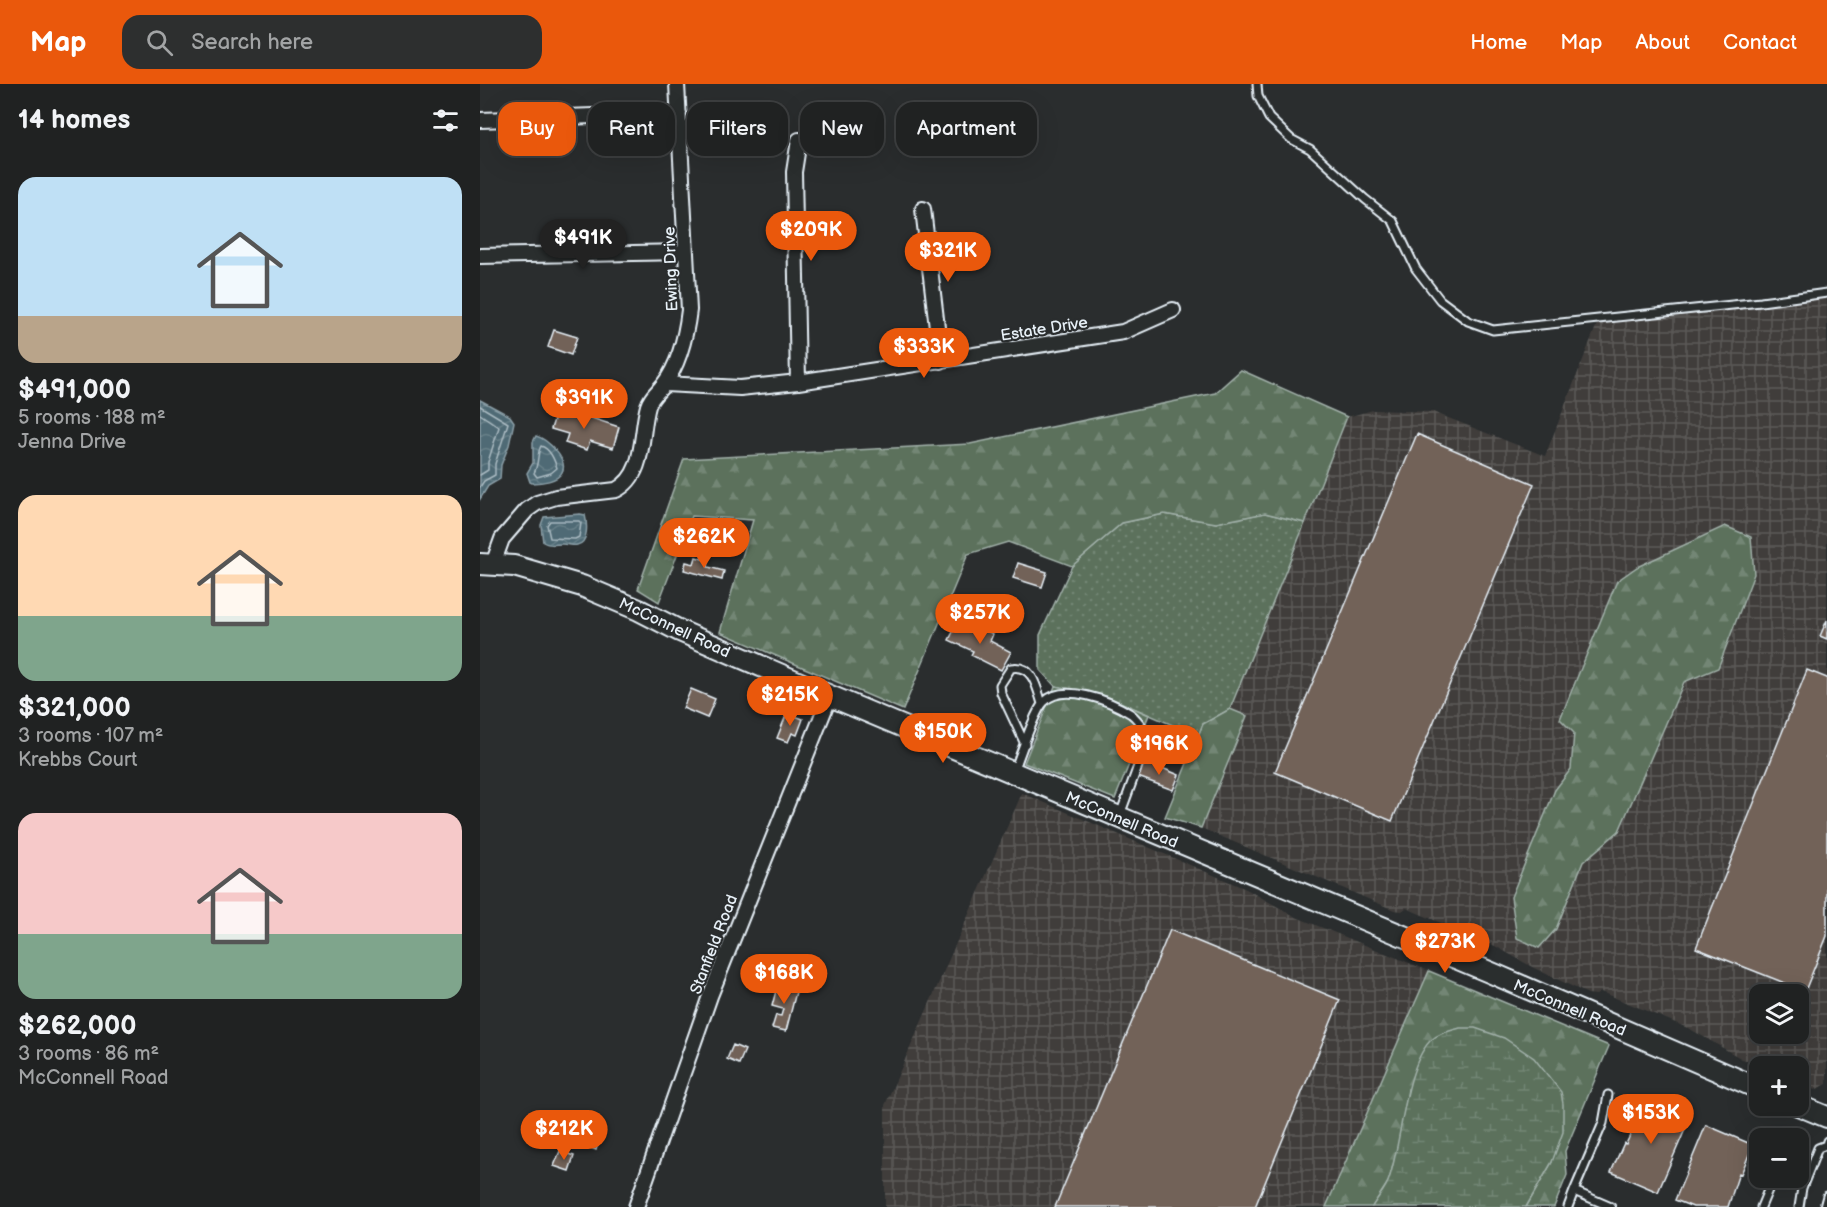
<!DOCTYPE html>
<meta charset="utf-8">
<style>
body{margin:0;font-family:"Balsamiq Sans",sans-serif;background:#2d2f2f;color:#f1f3f6;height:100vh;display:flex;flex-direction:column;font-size:22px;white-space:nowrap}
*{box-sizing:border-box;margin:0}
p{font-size:20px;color:#a2a4a5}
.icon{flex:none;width:33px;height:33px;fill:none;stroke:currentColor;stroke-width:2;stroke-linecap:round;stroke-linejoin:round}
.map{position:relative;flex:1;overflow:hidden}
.side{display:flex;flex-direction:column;background:#202222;width:480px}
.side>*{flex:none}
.guide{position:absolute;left:18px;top:18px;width:570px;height:54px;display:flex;gap:12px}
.controls{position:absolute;left:1269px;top:900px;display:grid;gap:12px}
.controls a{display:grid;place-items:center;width:60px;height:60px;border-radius:12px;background:#202222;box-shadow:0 6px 24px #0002,0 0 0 2px #3d3f40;font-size:30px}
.price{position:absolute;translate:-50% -51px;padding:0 14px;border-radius:21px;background:#ea580c;color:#fff;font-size:20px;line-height:39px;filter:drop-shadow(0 2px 3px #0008)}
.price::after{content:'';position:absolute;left:50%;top:36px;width:18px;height:14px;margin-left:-9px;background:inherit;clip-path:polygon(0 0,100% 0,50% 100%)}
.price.selected{background:#222;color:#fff}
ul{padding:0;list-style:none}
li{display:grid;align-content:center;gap:12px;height:318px;padding:0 18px}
li span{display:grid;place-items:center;height:186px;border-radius:18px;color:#555}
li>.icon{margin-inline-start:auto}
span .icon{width:108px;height:108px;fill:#fffc;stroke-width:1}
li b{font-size:26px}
h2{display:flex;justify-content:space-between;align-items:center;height:72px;padding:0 18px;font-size:26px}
.pill{padding:0 21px;border-radius:18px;background:#202222;box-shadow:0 6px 24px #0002,0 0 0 2px #3d3f40;font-size:21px;line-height:54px}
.pill.selected{background:#ea580c;color:#fff}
header{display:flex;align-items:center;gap:36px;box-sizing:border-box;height:84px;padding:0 30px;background:#ea580c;color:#fff}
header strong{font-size:28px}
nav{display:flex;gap:33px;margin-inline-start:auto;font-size:21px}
.search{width:420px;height:54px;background:#2d2f2f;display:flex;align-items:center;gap:15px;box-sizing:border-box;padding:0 21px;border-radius:18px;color:#a2a4a5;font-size:22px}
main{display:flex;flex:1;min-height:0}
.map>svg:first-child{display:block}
.industrial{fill:url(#industrial-grid);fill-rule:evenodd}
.grass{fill:url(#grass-dots);stroke:#a2b1aa;stroke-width:1.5}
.forest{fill:url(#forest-firs);stroke:#a2b1aa;stroke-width:1.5}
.wetland{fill:url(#wetland-marsh);stroke:#a2b1aa;stroke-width:1.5}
.water{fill:url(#water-waves);stroke:#8ca0a9;stroke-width:1.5}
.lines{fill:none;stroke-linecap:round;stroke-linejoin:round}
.shore{stroke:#abbbc3;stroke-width:1.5}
.building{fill:#726259;stroke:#e8f1f8;stroke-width:1.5}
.lane-casing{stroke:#e8f1f8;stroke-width:11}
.street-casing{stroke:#e8f1f8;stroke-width:18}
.secondary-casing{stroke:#e8f1f8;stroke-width:24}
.lane{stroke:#2a2d2e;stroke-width:7}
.street{stroke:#2a2d2e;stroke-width:14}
.secondary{stroke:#2a2d2e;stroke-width:20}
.labels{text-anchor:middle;stroke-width:4.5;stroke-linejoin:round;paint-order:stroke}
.street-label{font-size:16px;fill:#e8f1f8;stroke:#2a2d2e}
</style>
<header>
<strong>Map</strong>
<div class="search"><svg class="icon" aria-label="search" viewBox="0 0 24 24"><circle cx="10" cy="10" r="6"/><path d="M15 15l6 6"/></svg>Search here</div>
<nav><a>Home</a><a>Map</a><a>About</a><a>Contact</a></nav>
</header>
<main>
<section class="side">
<h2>14 homes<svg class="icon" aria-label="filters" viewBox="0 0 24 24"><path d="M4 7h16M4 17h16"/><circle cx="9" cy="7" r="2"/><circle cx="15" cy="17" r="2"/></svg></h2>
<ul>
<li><span style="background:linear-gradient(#bfe0f5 75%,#b9a48a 0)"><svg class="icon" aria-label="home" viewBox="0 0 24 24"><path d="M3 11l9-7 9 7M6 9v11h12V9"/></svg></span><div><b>$491,000</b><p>5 rooms · 188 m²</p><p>Jenna Drive</p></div></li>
<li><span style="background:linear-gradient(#ffd9b3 65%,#7fa58c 0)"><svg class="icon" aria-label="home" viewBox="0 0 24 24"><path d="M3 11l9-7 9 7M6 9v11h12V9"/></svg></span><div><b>$321,000</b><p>3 rooms · 107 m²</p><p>Krebbs Court</p></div></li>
<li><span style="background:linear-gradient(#f6c9c9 65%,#7fa58c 0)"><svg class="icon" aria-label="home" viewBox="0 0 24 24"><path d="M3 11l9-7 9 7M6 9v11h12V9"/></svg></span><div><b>$262,000</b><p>3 rooms · 86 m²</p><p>McConnell Road</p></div></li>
</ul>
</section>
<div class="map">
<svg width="1347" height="1123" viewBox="0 0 1347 1123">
<defs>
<pattern id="industrial-grid" width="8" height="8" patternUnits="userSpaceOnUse" patternTransform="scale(1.5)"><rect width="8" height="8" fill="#403d3b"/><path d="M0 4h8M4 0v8" fill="none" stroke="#5c5a58"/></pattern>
<pattern id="grass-dots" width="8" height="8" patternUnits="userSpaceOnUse" patternTransform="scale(1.5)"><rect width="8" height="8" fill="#5b715c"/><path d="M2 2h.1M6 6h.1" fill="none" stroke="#738674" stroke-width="1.8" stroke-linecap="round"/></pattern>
<pattern id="forest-firs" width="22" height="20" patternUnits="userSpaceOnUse" patternTransform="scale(1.5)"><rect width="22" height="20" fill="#5b715c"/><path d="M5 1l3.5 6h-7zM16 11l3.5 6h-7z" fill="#738674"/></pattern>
<pattern id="wetland-marsh" width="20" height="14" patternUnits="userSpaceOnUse" patternTransform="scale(1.5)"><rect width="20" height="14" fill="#5b715c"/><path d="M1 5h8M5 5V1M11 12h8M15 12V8" fill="none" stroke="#738674"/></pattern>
<pattern id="water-waves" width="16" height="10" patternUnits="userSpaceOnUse" patternTransform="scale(1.5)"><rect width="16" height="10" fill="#4f6a74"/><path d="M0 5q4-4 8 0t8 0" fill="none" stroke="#688089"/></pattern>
</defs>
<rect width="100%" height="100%" fill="#2a2d2e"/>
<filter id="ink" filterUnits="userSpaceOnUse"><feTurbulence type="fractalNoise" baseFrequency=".0167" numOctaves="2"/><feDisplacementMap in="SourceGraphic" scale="12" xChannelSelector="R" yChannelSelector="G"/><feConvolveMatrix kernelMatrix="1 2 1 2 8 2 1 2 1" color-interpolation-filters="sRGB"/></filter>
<g filter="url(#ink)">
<!-- industrial -->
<path class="industrial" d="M1347 214V1000L1335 1006 1319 999 1318 982H1280L1262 975 1210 945 1121 908 1116 911 1108 910 1054 884 1015 862 926 824 922 827 914 826 721 744 767 632 750 625 867 333 893 326 953 328 1065 372 1117 240ZM1280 910H1318V950H1280Z
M542 709 766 805 816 833 949 887 846 1123H405V1021Z"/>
<!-- grass -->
<path class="grass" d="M785 429 825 439 750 625 723 640 718 652 626 612 575 602 560 586V551L592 482 642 439 684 430 736 439Z"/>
<!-- forest -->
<path class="forest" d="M761 286 867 333 825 439 785 429 736 439 684 430 642 439 592 482 528 458 488 470 423 626 240 548 273 436 212 432 179 518 158 505 204 375 490 360 735 309Z
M1245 442 1271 453 1274 490 1238 584 1204 598 1139 747 1103 778 1076 845 1059 864 1037 854 1031 813 1075 706 1091 685 1094 649 1080 635 1137 497 1157 483Z
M575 602 626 612 669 631 635 715 544 679Z
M750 625 767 632 721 744 685 733 723 640Z
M949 887 1129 962 1085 1067 1087 1091 1074 1123H1046L1072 1078 928 1005 921 1050 909 1097 892 1123H846Z"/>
<!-- wetland -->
<path class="wetland" d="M980 944H995L1024 954 1054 974 1081 1008 1083 1020V1048L1072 1078 1046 1123H892C897 1114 906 1105 909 1095 922 1058 924 985 950 957 958 949 970 947 980 944Z"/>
<!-- water -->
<path class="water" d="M0 316 30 332 34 338 29 361 21 381 20 395 8 402 0 415Z
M56 352C67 355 89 376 82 388 78 397 61 399 52 399L50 398 47 389 53 379V358Z
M100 430 105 431C107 439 109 459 97 461 92 462 87 460 82 460 75 460 69 462 63 458L61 441 64 433Z"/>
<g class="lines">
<!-- shore -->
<path class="shore" d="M0 322 28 339 15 380V391L4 397 0 403
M0 330 19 343 8 378V386L0 391
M61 362C70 365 74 375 77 384L71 389 57 393 54 389C59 380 57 368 61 362Z
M70 437H99L101 439 99 453 95 455 70 454 67 441Z"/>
</g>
<!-- building -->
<path class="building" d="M74 246 97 253 91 271 68 263Z
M78 323 139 343 133 364 110 357 107 366 85 359 88 350 71 345Z
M937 350 1054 400 912 737 795 688Z
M216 473 229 477 228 483 244 487 242 496 204 486 206 478 214 480Z
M538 479 567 488 562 503 533 494Z
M480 534 487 538 484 543 498 550 501 544 513 550 510 557 531 568 521 586 491 571 493 567 469 556Z
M1347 536V555L1340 552Z
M1327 586 1347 594V852L1325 907 1216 864Z
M211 605 235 615 227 634 203 624Z
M307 629 323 635 317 651 312 649 308 658 297 654Z
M665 677 699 691 693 706 658 693Z
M690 846 860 916 775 1123H575Z
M298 899 317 904 306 947 292 944 296 931 301 932 303 925 292 922Z
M253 961 265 966 259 980 247 975Z
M1163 1014 1210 1034 1178 1108 1131 1088 1144 1059 1146 1060 1153 1045 1150 1043Z
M90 1039 121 1051 116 1066 85 1053Z
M1226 1041 1273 1061 1261 1090 1259 1089 1248 1123H1213L1195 1116Z
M80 1067 94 1072 89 1087 74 1082Z"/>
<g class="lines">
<!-- lane casing -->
<g class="lane-casing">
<path id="lane" d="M777 0 778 12 789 34 811 55 830 65 885 115 913 137 936 185 960 216 988 237 1013 246 1281 218 1347 209
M545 660 521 609 520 601 531 584C553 580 557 604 562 620
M534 687C540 672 554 628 564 618 583 598 631 617 651 630 658 635 664 645 669 652L640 731
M1128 1011 1123 1039 1094 1107 1131 1123
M1088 1123 1094 1107
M1281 1123 1293 1094
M1319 1123 1322 1104 1338 1064 1346 1061 1347 1057
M1344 1123 1347 1112"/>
</g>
<!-- street casing -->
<g class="street-casing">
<path id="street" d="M0 36 199 29
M443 125 461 277
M0 172 206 168
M318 298 314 88 319 56
M185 300 260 304 318 298 643 248 693 226
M13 480 22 455 47 426 57 419 76 413 136 406C166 391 160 350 168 322 171 312 178 308 184 300 200 279 206 251 209 226L197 0
M156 1123 230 912 350 612"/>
</g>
<!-- secondary casing -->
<g class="secondary-casing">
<path id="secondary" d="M0 480 34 482 102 502 159 526 200 547 350 612 1014 890 1280 1005
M1318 1021 1347 1033"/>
</g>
<!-- lane -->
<use href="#lane" class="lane"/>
<!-- street -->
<use href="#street" class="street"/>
<!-- secondary -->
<use href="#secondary" class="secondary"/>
</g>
</g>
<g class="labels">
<!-- street labels -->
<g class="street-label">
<text transform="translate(190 185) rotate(-92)" y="6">Ewing Drive</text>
<text transform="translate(564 244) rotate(-9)" y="6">Estate Drive</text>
<text transform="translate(195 543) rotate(25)" y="6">McConnell Road</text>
<text transform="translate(642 735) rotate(23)" y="6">McConnell Road</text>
<text transform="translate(233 860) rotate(-69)" y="6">Stanfield Road</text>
<text transform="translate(1090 923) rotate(23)" y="6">McConnell Road</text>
</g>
</g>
</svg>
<div class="controls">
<a><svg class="icon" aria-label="layers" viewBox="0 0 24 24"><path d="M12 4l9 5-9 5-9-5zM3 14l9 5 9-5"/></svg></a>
<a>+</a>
<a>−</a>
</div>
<b class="price" style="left:331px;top:178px">$209K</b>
<b class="price selected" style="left:103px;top:186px">$491K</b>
<b class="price" style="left:468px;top:199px">$321K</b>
<b class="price" style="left:444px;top:295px">$333K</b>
<b class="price" style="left:104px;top:346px">$391K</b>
<b class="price" style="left:224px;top:485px">$262K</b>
<b class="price" style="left:500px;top:561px">$257K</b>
<b class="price" style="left:310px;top:643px">$215K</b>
<b class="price" style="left:463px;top:680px">$150K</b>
<b class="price" style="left:679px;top:692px">$196K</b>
<b class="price" style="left:965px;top:890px">$273K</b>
<b class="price" style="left:304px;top:921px">$168K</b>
<b class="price" style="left:1171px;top:1061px">$153K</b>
<b class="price" style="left:84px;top:1077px">$212K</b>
<div class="guide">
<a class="pill selected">Buy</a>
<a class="pill">Rent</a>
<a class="pill">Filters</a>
<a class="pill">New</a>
<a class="pill">Apartment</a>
</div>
</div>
</main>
